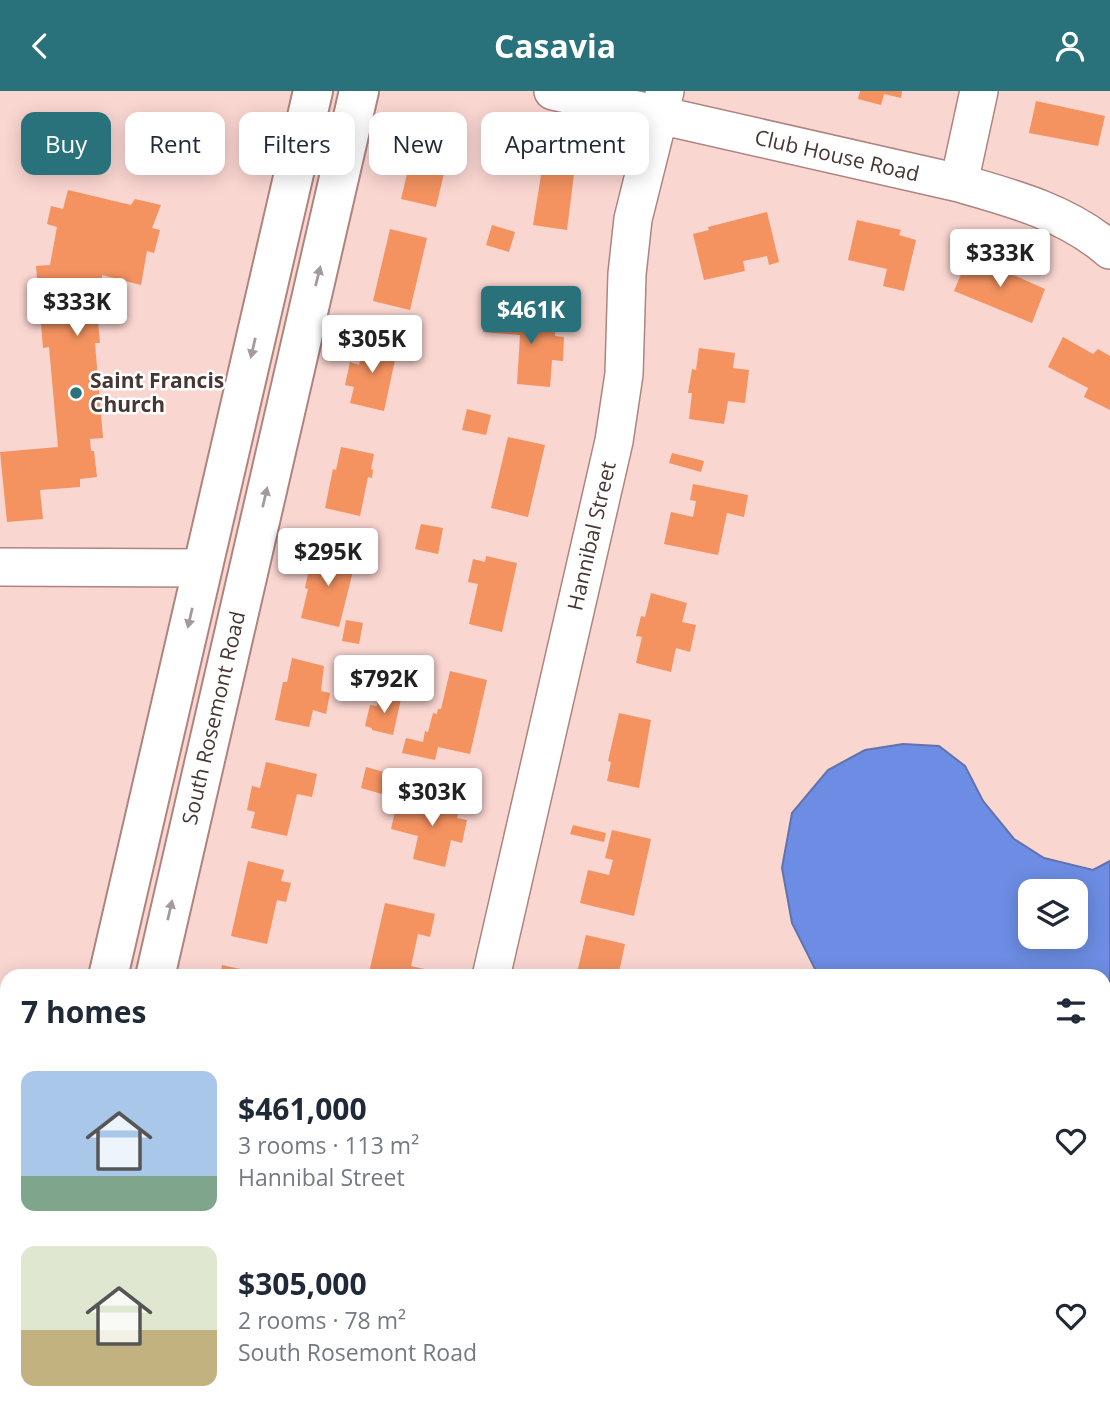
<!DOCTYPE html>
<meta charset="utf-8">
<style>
body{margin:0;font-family:"Open Sans",sans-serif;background:#f6f6f7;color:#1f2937;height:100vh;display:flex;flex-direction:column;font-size:26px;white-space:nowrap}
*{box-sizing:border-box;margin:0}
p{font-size:23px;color:#747a83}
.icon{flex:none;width:38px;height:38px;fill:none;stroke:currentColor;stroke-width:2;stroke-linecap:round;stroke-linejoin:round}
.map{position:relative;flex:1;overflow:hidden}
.side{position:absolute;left:0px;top:878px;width:1111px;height:450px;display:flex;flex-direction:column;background:#fff;border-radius:21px 21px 0 0;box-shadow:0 4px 18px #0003}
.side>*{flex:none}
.hud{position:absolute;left:21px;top:21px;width:700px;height:63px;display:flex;gap:14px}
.controls{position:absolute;left:1018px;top:788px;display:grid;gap:14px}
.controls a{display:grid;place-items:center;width:70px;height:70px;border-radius:14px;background:#fff;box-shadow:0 4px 18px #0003;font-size:35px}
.price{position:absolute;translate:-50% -60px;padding:0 16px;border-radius:7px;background:#fff;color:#222;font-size:23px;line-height:46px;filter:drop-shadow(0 2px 4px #0008)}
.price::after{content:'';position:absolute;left:50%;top:42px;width:21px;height:16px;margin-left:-10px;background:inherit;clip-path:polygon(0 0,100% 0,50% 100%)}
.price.on{background:#29717b;color:#fff}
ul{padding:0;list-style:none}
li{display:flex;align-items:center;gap:21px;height:175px;padding:0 21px}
li span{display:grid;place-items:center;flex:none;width:196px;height:140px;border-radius:14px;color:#555}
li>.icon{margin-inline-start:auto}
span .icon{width:84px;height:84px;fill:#fffc;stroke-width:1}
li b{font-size:30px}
h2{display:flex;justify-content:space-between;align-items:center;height:84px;padding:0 21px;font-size:30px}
.pill{padding:0 24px;border-radius:14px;background:#fff;box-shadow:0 4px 18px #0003;font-size:24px;line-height:63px}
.pill.on{background:#29717b;color:#fff}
header{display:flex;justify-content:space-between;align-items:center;height:91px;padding:0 21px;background:#29717b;color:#fff;font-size:32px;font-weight:700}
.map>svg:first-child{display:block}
.water{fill:#6c8de3;stroke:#6173ae;stroke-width:2;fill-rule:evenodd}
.building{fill:#f49260}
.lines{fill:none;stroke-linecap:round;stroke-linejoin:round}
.minor-casing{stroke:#ae847f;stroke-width:40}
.major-casing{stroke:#ae847f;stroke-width:42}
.minor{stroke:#fff;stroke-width:37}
.major{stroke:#fff;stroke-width:38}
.oneway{fill:#a39a99}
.poi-dot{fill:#29717b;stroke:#fff;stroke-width:2.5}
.labels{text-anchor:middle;stroke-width:5;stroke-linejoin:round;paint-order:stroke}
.street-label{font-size:21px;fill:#473633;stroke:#fff}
.poi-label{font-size:21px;font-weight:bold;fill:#473633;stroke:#fff;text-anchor:start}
</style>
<header><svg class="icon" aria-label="back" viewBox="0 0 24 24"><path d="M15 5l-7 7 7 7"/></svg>Casavia<svg class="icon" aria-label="person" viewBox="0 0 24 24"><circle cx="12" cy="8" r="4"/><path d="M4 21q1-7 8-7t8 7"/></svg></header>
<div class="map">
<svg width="1110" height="1327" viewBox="0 0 1110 1327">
<rect width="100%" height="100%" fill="#fad6d1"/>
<!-- water -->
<path class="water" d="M903 653 939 655 965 675 983 710 1014 748 1044 767 1093 779 1110 770V956L1104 961V886H822L816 880 792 832 782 777 792 722 828 679 865 659ZM1031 800H1076V845H1031Z"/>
<!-- building -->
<path class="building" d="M860 0H902L901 7 884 3 881 14 858 8Z
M1036 10 1105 25 1098 55 1029 42Z
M421 24 457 33 452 55 460 57 455 76 446 74 436 116 401 108Z
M542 78 574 83 567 139 533 134Z
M68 99 131 114 135 108 161 114 152 137 160 139 154 162 147 160 141 194 102 184V187L94 188 100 252H95L103 347 90 348 91 360H94L97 386 80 388V396L40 399 43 428 7 431 0 361 58 356 49 256 43 257 36 175 50 174 57 136 47 133 51 115 63 118Z
M767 121 779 171 769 174 767 165 743 170 745 180 704 189 693 143 709 139 708 136Z
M857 129 901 139 899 144 916 149 904 200 883 195 887 178 848 169Z
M492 134 515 141 509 161 486 154Z
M390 138 427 147 410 219 373 210Z
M969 164 1045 198 1032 232 954 200Z
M484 223 556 229 555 245 564 246 563 270 552 269 550 296 517 293 520 244 483 241Z
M1063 246 1093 263 1098 258 1110 265V319L1084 306 1088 297 1048 276Z
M365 248 398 255 384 320 350 312 354 296 345 294 350 271 359 274Z
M699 257 735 262 733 277 749 279 745 312 728 310 724 333 689 328 692 302H688L692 278 696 279Z
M467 318 491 324 486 344 462 339Z
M508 346 545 354 528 426 491 417Z
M341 356 374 363 371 378 373 379 372 387 368 386 360 425 325 417 333 378 336 379Z
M672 362 704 370 701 381 669 372Z
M693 393 748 404 744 426 727 422 718 464 664 453 671 421 693 426 696 410 690 409Z
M421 433 443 437 438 463 415 458Z
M317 458 356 468 339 536 301 527 308 498 305 497 310 473 314 474Z
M486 465 517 472 502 541 469 533 478 493 468 491 473 468 485 471Z
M651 502 687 512 682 531 696 534 690 561 676 557 671 581 636 572 642 546 636 545 641 525 645 526Z
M346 529 363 532 359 553 342 550Z
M292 567 324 575 321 600 330 602 326 623 313 619 309 636 275 629 283 591H287Z
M450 580 487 589 470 663 438 656 435 669 402 662 406 647 423 651 425 640 428 641 433 622 437 623 438 618H441Z
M379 604 401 608 393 644 372 639V637L365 635 370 614 377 615Z
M619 622 651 629 639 697 607 690 611 671 608 670Z
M266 671 317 683 312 706 297 703 287 745 251 737 255 721 247 719 252 695 260 697Z
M366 676 395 684 389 705 361 697Z
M428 703 461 711 457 727 467 729 462 752 451 749 445 776 413 768 418 745 391 738 396 716 423 722Z
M573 734 606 742 604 751 570 743Z
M612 739 651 748 634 825 580 812 588 779 609 784 613 769 605 767Z
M248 770 284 779 281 790 291 792 286 811 277 809 267 853 231 845Z
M385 812 435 823 430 846 418 843 411 875 424 878 423 886H368Z
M586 844 625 853 618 886H576Z
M222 874 254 881 253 886H220Z
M106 1321H153L151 1327H110L105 1326Z"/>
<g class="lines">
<!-- minor casing -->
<g class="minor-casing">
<path id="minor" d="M553 0 959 92C1012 107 1068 122 1110 159
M959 92 979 0
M0 476 202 477
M491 886 614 350 624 283 627 183 633 128 665 0
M0 1169 7 1171
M345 1321 352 1327
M456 1327 462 1321"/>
</g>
<!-- major casing -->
<g class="major-casing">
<path id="major" d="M108 886 313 0
M155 886 359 0
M7 1327 8 1321
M52 1327 54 1321"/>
</g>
<!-- minor -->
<use href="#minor" class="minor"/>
<!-- major -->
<use href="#major" class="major"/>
</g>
<!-- one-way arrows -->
<defs><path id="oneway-solid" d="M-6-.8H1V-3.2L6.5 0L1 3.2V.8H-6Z" transform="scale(1.75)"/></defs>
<g class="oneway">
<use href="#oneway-solid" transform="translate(318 185) rotate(-76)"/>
<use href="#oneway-solid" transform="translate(253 257) rotate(103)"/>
<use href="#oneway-solid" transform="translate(265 406) rotate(-77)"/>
<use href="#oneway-solid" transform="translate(190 527) rotate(103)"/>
<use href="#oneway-solid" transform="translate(170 819) rotate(-77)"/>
</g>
<!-- markers -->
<circle class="poi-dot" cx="76" cy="302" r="7"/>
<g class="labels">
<!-- street labels -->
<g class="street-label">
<text transform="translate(837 65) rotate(13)" y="7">Club House Road</text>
<text transform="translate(592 445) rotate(-77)" y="7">Hannibal Street</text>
<text transform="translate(214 627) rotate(-77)" y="7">South Rosemont Road</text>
</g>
<!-- poi labels -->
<g class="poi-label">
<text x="90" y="297">Saint Francis<tspan x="90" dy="24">Church</tspan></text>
</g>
</g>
</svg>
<div class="controls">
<a><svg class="icon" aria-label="layers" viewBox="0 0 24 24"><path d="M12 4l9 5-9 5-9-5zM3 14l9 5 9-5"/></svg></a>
</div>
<b class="price" style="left:1000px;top:198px">$333K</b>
<b class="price" style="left:77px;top:247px">$333K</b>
<b class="price on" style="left:531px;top:255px">$461K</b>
<b class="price" style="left:372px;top:284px">$305K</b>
<b class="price" style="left:328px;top:497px">$295K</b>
<b class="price" style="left:384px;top:624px">$792K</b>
<b class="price" style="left:432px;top:737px">$303K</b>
<div class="hud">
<a class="pill on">Buy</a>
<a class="pill">Rent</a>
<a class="pill">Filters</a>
<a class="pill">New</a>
<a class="pill">Apartment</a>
</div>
<section class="side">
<h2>7 homes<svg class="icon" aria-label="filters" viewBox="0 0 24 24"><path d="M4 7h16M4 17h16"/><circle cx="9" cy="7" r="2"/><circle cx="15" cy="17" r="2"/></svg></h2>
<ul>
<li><span style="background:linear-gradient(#a9c7e8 75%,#7fa58c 0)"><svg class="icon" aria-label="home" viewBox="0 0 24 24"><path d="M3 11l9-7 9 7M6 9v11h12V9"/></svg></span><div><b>$461,000</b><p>3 rooms · 113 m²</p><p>Hannibal Street</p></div><svg class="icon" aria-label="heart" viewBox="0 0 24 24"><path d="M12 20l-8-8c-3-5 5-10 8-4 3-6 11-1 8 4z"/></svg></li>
<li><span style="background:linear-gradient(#dfe7d0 60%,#c2b280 0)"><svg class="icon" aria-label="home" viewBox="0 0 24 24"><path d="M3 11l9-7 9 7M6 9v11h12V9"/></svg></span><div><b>$305,000</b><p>2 rooms · 78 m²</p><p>South Rosemont Road</p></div><svg class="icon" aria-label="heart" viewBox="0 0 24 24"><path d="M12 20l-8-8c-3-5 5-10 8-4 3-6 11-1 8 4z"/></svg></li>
</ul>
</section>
</div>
